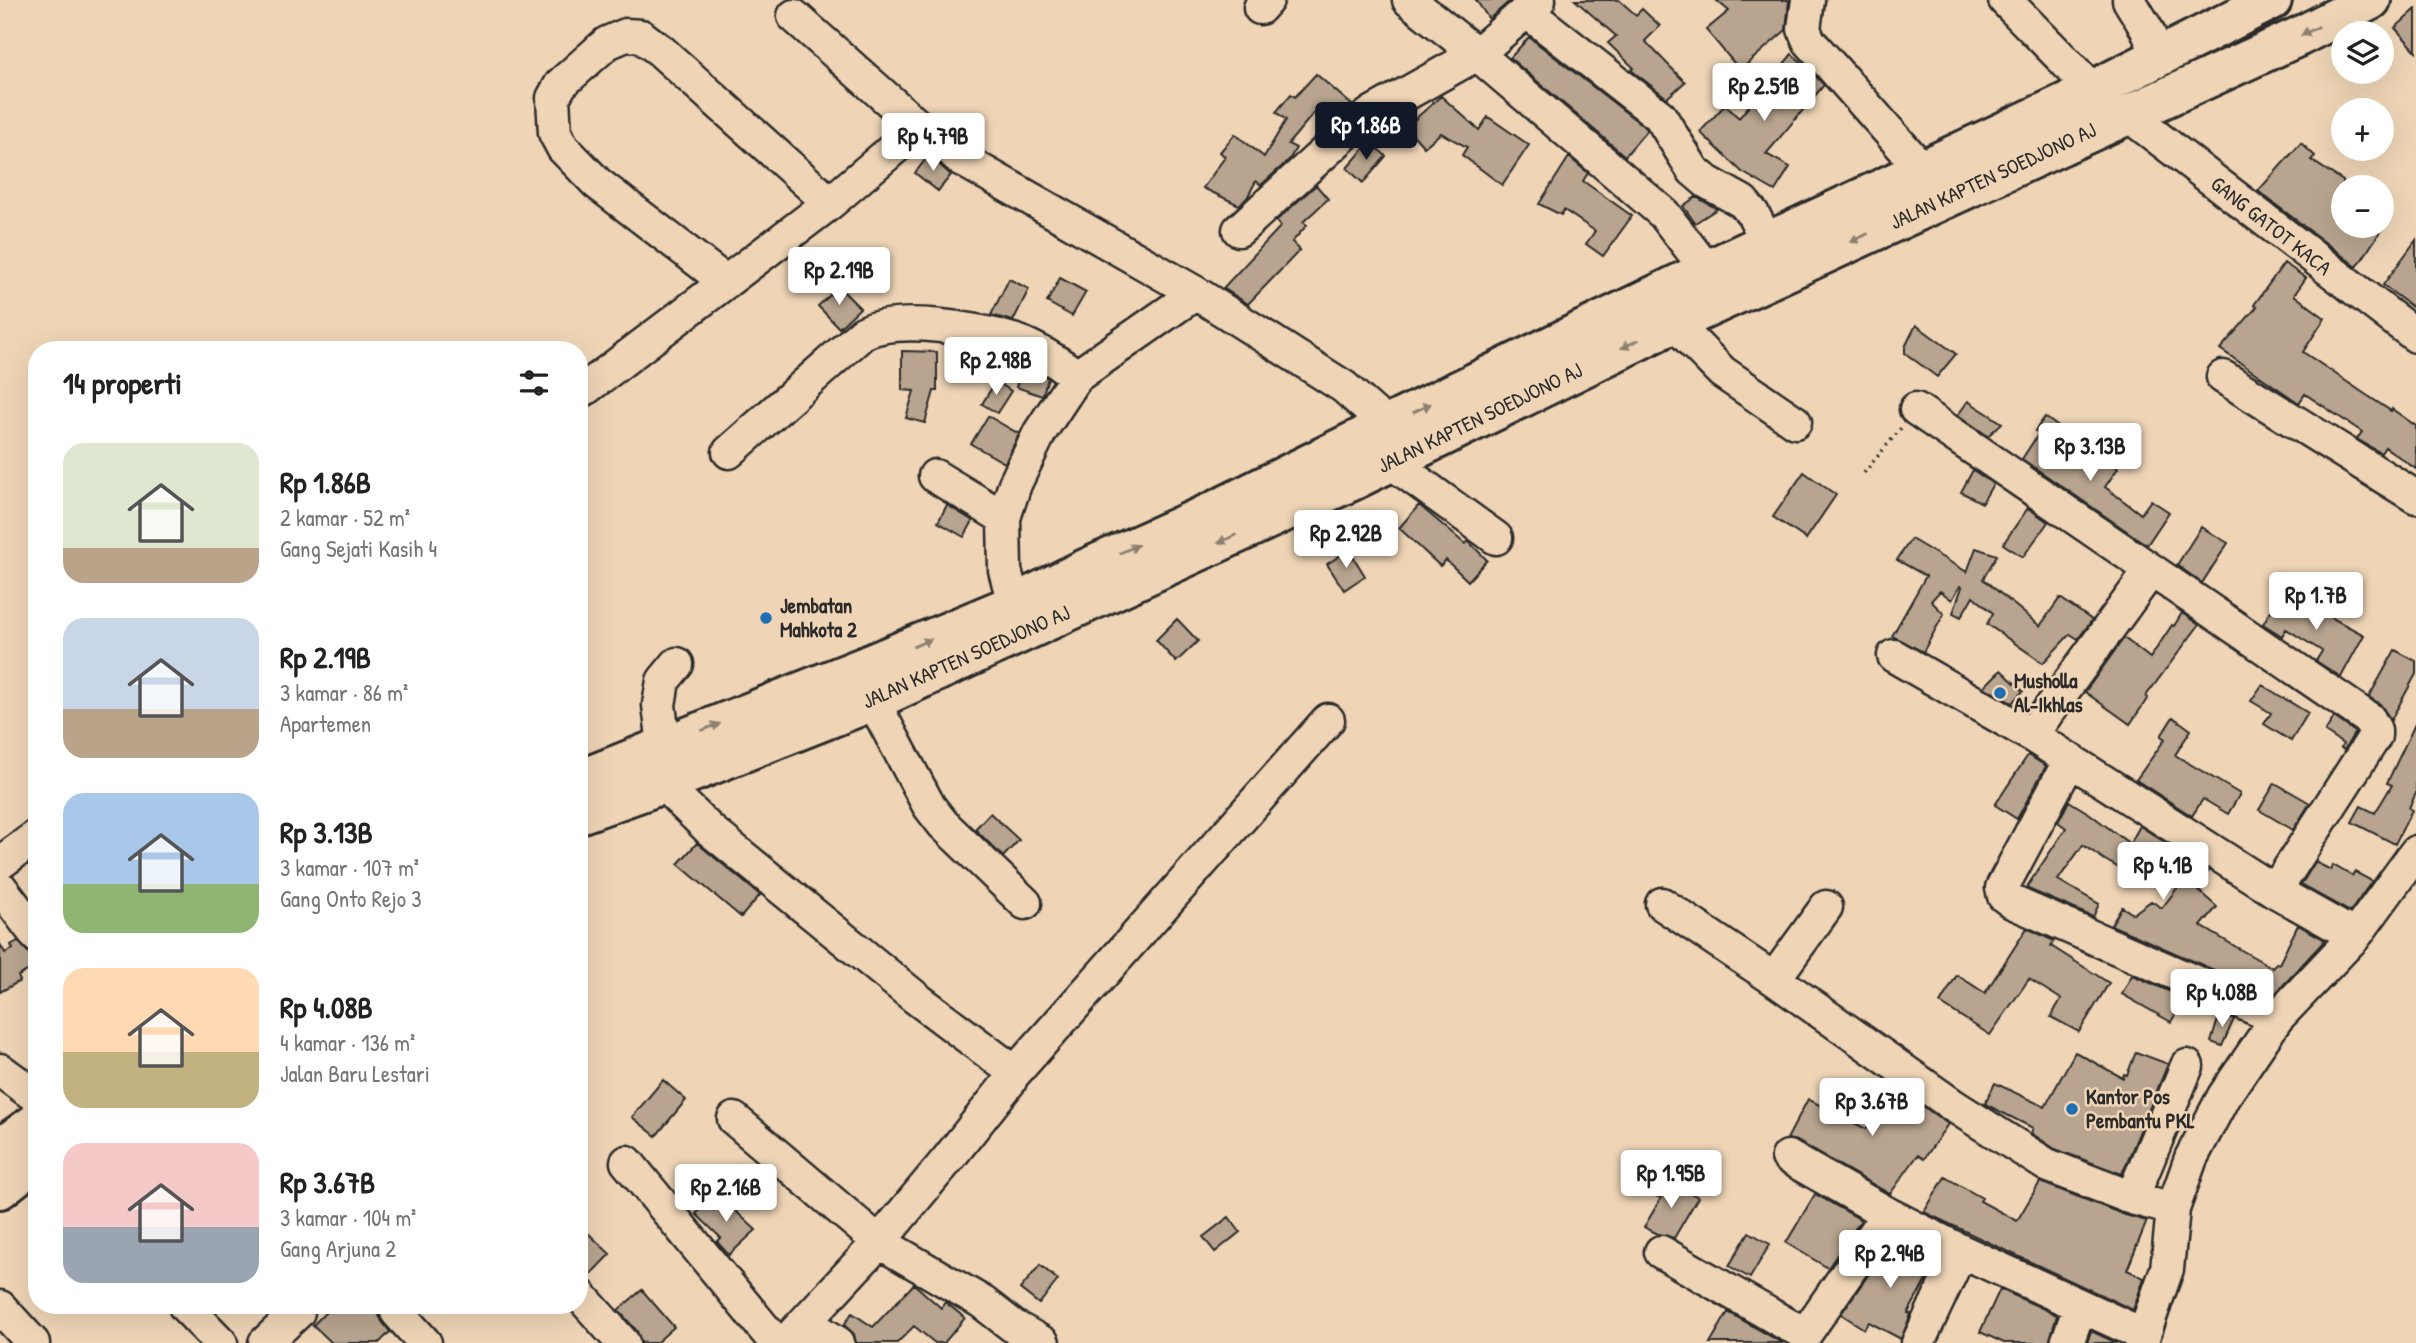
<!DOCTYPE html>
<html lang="id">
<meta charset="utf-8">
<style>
body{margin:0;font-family:"Patrick Hand",sans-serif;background:#f6f6f6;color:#222;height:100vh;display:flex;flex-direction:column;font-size:26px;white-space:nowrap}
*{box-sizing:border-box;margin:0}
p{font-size:23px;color:#767676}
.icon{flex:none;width:38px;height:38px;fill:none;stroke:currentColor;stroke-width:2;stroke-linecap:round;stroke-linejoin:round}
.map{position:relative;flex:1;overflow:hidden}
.drawer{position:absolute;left:28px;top:341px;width:560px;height:973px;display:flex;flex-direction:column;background:#fff;border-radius:28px;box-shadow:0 7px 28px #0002}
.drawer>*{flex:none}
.buttons{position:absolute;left:2331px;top:21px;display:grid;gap:14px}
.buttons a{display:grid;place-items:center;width:63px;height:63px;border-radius:50%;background:#fff;box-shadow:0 7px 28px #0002;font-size:35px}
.price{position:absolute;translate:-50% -60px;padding:0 16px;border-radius:7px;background:#fff;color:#222;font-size:23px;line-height:46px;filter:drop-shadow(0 2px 4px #0008)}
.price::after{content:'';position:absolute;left:50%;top:42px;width:21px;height:16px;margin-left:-10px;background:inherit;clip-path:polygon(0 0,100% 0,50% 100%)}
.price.current{background:#111827;color:#fff}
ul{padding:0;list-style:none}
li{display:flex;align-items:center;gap:21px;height:175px;padding:0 35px}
li span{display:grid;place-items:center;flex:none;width:196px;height:140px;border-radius:21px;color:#555}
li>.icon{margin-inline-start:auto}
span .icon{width:84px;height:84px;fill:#fffc;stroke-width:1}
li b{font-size:30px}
h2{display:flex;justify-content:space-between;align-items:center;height:84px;padding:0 35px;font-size:30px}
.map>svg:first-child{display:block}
.building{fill:#b9a58f;stroke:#2b2b2b;stroke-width:2}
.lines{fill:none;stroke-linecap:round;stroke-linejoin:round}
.minor-casing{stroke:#2b2b2b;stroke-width:37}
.major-casing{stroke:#2b2b2b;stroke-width:44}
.path{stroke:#2b2b2b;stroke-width:3.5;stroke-dasharray:2 5;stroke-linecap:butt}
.minor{stroke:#efd5b6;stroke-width:32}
.major{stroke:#efd5b6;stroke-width:38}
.oneway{fill:#8d8070}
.poi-dot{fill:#1f6fb2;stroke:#efd5b6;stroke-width:2.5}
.labels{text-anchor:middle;stroke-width:5;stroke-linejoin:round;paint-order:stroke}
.street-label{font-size:21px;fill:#2b2b2b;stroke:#efd5b6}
.poi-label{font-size:21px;font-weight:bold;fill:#2b2b2b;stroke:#efd5b6;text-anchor:start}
</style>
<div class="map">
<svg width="2416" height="1343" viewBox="0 0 2416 1343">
<rect width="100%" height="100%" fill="#efd5b6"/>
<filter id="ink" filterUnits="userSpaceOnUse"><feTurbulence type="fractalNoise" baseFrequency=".0143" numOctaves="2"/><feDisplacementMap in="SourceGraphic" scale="14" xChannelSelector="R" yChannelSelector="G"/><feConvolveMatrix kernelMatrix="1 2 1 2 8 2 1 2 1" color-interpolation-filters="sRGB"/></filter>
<g filter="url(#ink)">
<!-- building -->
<path class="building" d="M1476 0H1511L1489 19Z
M1575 0H1619L1636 15 1642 9 1660 26 1645 41 1685 82 1667 98 1631 70 1634 68 1608 43 1616 36Z
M1716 0H1789L1786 30 1740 70 1706 30 1729 11Z
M2416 9V51L2395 28Z
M1529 37 1646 128 1647 130 1625 156 1510 58Z
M1792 54 1806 66 1824 85 1766 154 1790 167 1775 191 1742 172 1700 132 1725 105 1739 118Z
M1316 74 1352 105 1333 120 1319 107 1288 144 1296 148 1289 160 1261 185 1256 181 1247 198 1239 205 1203 188 1225 157 1220 152 1235 134 1264 157 1286 120 1276 112 1291 94 1295 97Z
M1441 96 1479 130 1488 117 1529 145 1502 185 1462 155 1467 147 1441 133 1424 147 1406 127Z
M1370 142 1386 156 1363 183 1347 168Z
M2301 143 2315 156 2311 160 2343 181V226H2384L2357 267 2258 191Z
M929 155 951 175 938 191 915 173Z
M1569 157 1588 173 1583 181 1632 216 1603 256 1586 244 1595 231 1564 210 1561 215 1539 204Z
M1316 185 1328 199 1303 222 1307 225 1292 242 1300 250 1248 304 1223 288 1281 226 1276 221Z
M1696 197 1717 209 1695 223 1683 206Z
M2416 240V310L2383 285Z
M2284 263 2306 278 2294 295 2325 318 2303 352 2362 392 2391 411 2392 409 2416 426V469L2385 447 2381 453 2357 439 2362 432 2305 394 2299 403 2220 349 2257 307 2254 305Z
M1060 278 1086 292 1072 316 1047 302Z
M1009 279 1029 289 1013 321 991 315Z
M839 287 860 308 839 328 818 306Z
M1916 325 1956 354 1937 377 1905 353V347Z
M902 351 937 352V391H934L925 423 906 418 914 391 902 390Z
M1024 364 1048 378 1042 396 1016 387Z
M996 381 1011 391 997 413 982 404Z
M1968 401 2002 423 1988 436 1958 415Z
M988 416 1019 434 1005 463 971 444Z
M2045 417 2069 435 2059 449 2088 470 2098 455 2118 468 2105 487 2141 514 2151 500 2169 512 2147 545 2022 459 2039 433 2035 431Z
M1973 470 1993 484 1982 503 1961 492Z
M1804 472 1836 495 1806 539 1773 517Z
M947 505 973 521 964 537 938 522Z
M1419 505 1465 544 1468 541 1487 560 1468 581 1446 560 1440 566 1399 528Z
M2028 508 2048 522 2023 557 2003 544Z
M2201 527 2228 543 2202 583 2177 565Z
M1911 539 1967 572 1976 548 1997 555 1983 579 2040 626 2060 598 2092 620 2078 639 2070 634 2043 663 1987 624 1993 613 1973 596 1961 617 1953 613 1962 587 1960 586 1952 600 1940 591 1931 601 1944 614 1923 652 1892 636 1926 576 1897 560Z
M1349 550 1365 576 1344 590 1327 564Z
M2280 594 2307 609 2313 600 2335 614 2332 618 2364 635 2341 677 2316 661 2322 651 2286 629 2282 636 2263 624Z
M2182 613 2199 625 2146 696 2148 698 2130 724 2085 692 2124 638 2150 658 2172 625 2174 626Z
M1177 619 1198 641 1176 662 1156 640Z
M2395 650 2416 661V674L2391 720 2380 704 2369 697Z
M2001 670 2023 691 2012 703 1984 687Z
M2262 685 2308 713 2291 741 2264 724 2271 713 2251 701Z
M2173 717 2191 730 2175 755 2240 794 2228 814 2203 799 2192 816 2136 780 2165 739 2161 736Z
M2334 717 2355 732 2344 750 2341 748 2343 744 2325 732Z
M2416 722V793L2409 808 2412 810 2395 844 2352 822 2361 806 2375 813 2392 785 2387 783Z
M2028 755 2046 766 2017 819 1995 805Z
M2275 783 2310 803 2293 830 2259 810Z
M2069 801 2090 814 2130 844 2140 826 2209 871 2197 888 2191 884 2217 907 2201 926 2243 951 2273 968 2276 963 2279 964 2298 925 2325 940 2273 996 2111 925 2122 907 2133 914 2151 901 2162 908 2184 879 2152 857 2140 880 2105 860 2083 845 2058 880 2099 904 2093 917 2026 888 2066 828 2058 822Z
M990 813 1019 840 1003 857 975 829Z
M697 843 760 895 741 917 678 864Z
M2315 862 2331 870 2333 865 2352 876 2355 872 2372 881 2350 912 2301 885Z
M2027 928 2054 941 2051 946 2109 983 2079 1032 2051 1017 2061 999 2029 979 1990 1035 1940 1003 1957 975 1985 993Z
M18 941 29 953 37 954V966L18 976 20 981 0 992V944L5 953 13 949 11 945Z
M2132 975 2185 998 2171 1022 2122 994Z
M2220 1013 2234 1019 2222 1046 2211 1042Z
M2075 1052 2123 1078 2124 1074 2127 1075 2136 1052 2168 1064 2122 1174 2055 1149 2031 1133 2033 1128 1985 1104 1995 1083 2045 1107Z
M663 1080 686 1100 656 1136 632 1117Z
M1896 1087 1948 1124 1924 1159 1918 1155 1890 1194 1797 1141 1787 1139 1808 1099 1866 1129Z
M1945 1177 1982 1198 1980 1201 2017 1221 2040 1182 2125 1215 2147 1221 2127 1270 2144 1278 2133 1310 1924 1212Z
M1666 1179 1698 1197 1674 1238 1658 1234 1644 1227 1661 1198 1656 1196Z
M716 1193 756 1230 729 1255 717 1242 721 1238 696 1214Z
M1815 1194 1861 1220 1828 1268 1786 1243Z
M1229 1217 1240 1232 1215 1252 1203 1237Z
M1749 1232 1770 1244 1750 1278 1729 1266Z
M588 1233 610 1254 587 1278 579 1276V1241Z
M1893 1239 1935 1264 1908 1313 1911 1314 1901 1339 1869 1322 1864 1329 1841 1314Z
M1040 1265 1058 1280 1039 1304 1020 1289Z
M914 1284 941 1308 945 1302 965 1318 944 1343H935L914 1326 897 1343H856L854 1334 844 1325 852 1313 873 1327Z
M2000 1289 2057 1315 2049 1343H2004L1980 1332Z
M642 1290 674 1327 656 1343H641L637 1331 618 1310Z
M332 1306H380L379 1316 390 1332 379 1343H332L313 1325Z
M1728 1312 1779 1341 1783 1343H1710Z
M2091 1331 2117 1343H2087Z"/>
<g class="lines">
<!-- minor casing -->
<g class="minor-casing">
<path id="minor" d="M1409 0 1477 54 1664 214 1707 270
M1808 0 1804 29 1809 41 1922 169
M2005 0 2093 90
M2129 0 2146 28 2159 57
M1260 8 1267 0
M1526 11 1660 116 1693 170 1707 182 1743 202 1753 214 1767 241
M794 16 919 127 941 140 959 158 1196 293 1344 387 1387 425
M2127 114 2416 336
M1239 230 1346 133 1372 113 1477 54 1539 0
M726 282 597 183 563 148 555 133 553 98 561 84 607 43 626 35 641 36 661 51 830 203
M1674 323 1722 372 1795 422
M2223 377 2416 497
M585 389 830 203 919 127
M1916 409 2369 719 2375 730V736L2275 891
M729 452 863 333C899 315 978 329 1016 341 1038 349 1058 362 1077 376
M1391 462 1496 538
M935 476 1004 518
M1014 604 1005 570 1004 518 1015 484 1040 432 1077 376 1196 293
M1894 656 2031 735 2275 891 2355 936
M873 701 929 806 943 824 1025 903
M2031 735 2151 570
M664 745 659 705 663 681 677 664
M2070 760 2006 880 2002 888 2004 896 2012 902 2277 1018
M663 784 710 830 916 998 1005 1065 1010 1073V1081L948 1159 879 1242 785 1343
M0 863 37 836
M0 887 37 936
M1662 904 1774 979 1954 1106 2047 1165 2132 1198 2173 1209
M1774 979 1826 907
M0 1070 37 1097
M1011 1077 1328 720
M734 1119 879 1242 982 1302 1013 1326 1043 1343
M1788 1157 1888 1214 1961 1251 2144 1335
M627 1162 776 1343
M2132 1198 2187 1066
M1661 1252 1788 1325 1806 1333 1888 1214
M579 1294 623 1343
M185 1306 221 1343
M0 1307 33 1343
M397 1312 425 1343
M805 1322 838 1343
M265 1343 298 1312
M1918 1343 1961 1251
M2067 1343 2080 1307
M2141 1343 2167 1269 2173 1209 2191 1158 2224 1096 2277 1018 2355 936 2416 852"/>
</g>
<!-- major casing -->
<g class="major-casing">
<path id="major" d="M579 780 866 666 1014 604 1087 568 1214 511 1387 425 1707 270 2093 90 2272 0
M579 814 663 784 873 701 1354 480 1674 323 2300 36 2371 0
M0 1148 37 1122
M0 1189 37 1160"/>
</g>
<!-- path -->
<path class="path" d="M1864 473 1901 428"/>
<!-- minor -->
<use href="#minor" class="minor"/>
<!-- major -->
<use href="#major" class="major"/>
</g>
<!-- one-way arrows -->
<defs><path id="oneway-solid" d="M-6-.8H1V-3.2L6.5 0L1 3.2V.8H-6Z" transform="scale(1.75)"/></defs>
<g class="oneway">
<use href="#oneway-solid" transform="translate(2310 31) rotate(153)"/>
<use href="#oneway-solid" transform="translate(1859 238) rotate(155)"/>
<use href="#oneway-solid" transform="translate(1630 344) rotate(154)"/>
<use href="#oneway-solid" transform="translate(1422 408) rotate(-26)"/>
<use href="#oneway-solid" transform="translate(1227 539) rotate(155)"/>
<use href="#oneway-solid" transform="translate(1129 549) rotate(-24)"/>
<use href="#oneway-solid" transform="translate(922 643) rotate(-23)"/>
<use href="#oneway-solid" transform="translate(711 727) rotate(-21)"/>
</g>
</g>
<!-- markers -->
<g class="poi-dot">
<circle cx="766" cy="618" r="7"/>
<circle cx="2000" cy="693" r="7"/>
<circle cx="2072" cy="1109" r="7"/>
</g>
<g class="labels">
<!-- street labels -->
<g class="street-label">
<text transform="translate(1993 176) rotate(-25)" y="7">JALAN KAPTEN SOEDJONO AJ</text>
<text transform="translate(2271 226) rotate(38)" y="7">GANG GATOT KACA</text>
<text transform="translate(1480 418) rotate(-26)" y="7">JALAN KAPTEN SOEDJONO AJ</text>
<text transform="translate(966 657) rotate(-24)" y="7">JALAN KAPTEN SOEDJONO AJ</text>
</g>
<!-- poi labels -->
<g class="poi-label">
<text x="780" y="613">Jembatan<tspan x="780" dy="24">Mahkota 2</tspan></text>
<text x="2014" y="688">Musholla<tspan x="2014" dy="24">Al-Ikhlas</tspan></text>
<text x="2086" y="1104">Kantor Pos<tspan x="2086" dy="24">Pembantu PKL</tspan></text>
</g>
</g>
</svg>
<div class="buttons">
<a><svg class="icon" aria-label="layers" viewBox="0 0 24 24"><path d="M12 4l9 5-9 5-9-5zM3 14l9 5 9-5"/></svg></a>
<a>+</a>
<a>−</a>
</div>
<b class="price" style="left:1764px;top:123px">Rp 2.51B</b>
<b class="price current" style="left:1366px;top:162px">Rp 1.86B</b>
<b class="price" style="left:933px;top:173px">Rp 4.79B</b>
<b class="price" style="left:839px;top:307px">Rp 2.19B</b>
<b class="price" style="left:996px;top:397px">Rp 2.98B</b>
<b class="price" style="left:2090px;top:483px">Rp 3.13B</b>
<b class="price" style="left:1346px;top:570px">Rp 2.92B</b>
<b class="price" style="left:2316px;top:632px">Rp 1.7B</b>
<b class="price" style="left:2163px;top:902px">Rp 4.1B</b>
<b class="price" style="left:2222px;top:1029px">Rp 4.08B</b>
<b class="price" style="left:1872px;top:1138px">Rp 3.67B</b>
<b class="price" style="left:1671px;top:1210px">Rp 1.95B</b>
<b class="price" style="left:726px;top:1224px">Rp 2.16B</b>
<b class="price" style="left:1890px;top:1290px">Rp 2.94B</b>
<section class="drawer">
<h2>14 properti<svg class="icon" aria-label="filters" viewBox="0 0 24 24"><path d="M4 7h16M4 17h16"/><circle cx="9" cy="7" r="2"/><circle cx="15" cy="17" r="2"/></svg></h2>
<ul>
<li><span style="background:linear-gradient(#dfe7d0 75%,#b9a48a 0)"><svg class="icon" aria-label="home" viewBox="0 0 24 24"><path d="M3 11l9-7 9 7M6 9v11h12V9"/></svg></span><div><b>Rp 1.86B</b><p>2 kamar · 52 m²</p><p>Gang Sejati Kasih 4</p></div></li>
<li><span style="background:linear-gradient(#c9d6e8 65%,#b9a48a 0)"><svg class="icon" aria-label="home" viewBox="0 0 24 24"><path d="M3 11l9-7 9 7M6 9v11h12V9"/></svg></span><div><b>Rp 2.19B</b><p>3 kamar · 86 m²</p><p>Apartemen</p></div></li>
<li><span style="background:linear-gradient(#a9c7e8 65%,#8fb573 0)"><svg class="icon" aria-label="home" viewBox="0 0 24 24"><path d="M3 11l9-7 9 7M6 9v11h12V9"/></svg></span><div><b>Rp 3.13B</b><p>3 kamar · 107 m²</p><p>Gang Onto Rejo 3</p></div></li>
<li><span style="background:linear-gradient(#ffd9b3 60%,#c2b280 0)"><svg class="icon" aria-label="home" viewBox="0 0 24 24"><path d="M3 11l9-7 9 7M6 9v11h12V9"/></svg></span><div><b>Rp 4.08B</b><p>4 kamar · 136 m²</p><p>Jalan Baru Lestari</p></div></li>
<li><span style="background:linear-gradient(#f6c9c9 60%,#9aa5b1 0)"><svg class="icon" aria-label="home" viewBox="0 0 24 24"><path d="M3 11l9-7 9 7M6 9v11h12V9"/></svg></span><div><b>Rp 3.67B</b><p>3 kamar · 104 m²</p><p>Gang Arjuna 2</p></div></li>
</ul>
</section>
</div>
